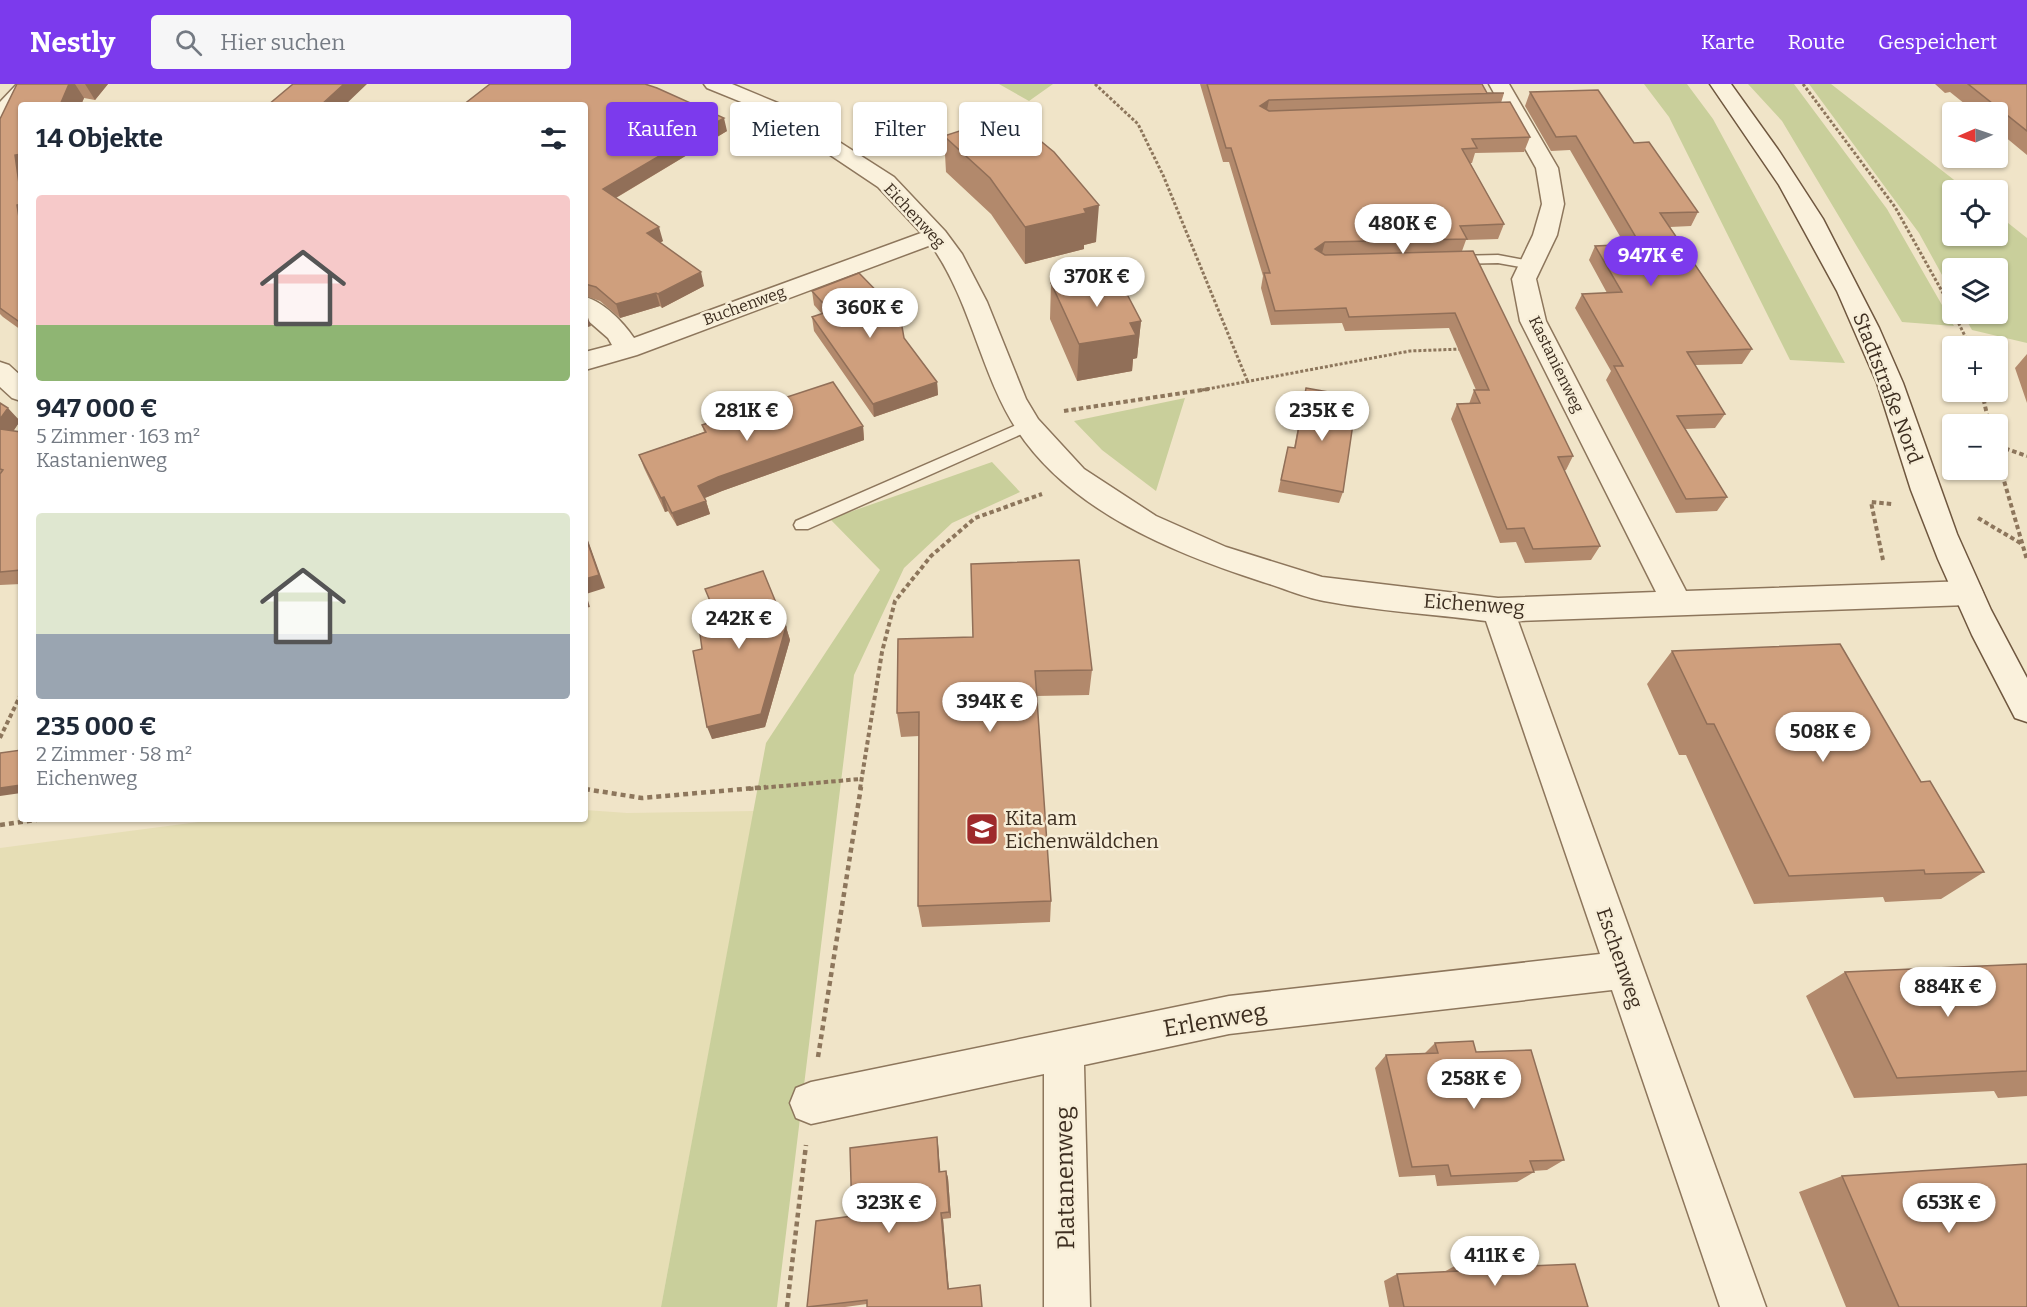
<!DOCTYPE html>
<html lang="de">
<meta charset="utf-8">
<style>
body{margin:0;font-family:Bitter,serif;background:#f6f6f7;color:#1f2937;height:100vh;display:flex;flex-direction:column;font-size:22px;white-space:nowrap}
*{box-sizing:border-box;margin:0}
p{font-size:20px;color:#747a83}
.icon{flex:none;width:33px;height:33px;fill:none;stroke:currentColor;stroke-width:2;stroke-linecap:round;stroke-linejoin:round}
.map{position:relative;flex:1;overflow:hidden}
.drawer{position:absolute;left:18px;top:18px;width:570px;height:720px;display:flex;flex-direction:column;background:#fff;border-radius:6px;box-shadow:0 2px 4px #0004}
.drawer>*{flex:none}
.banner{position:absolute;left:606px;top:18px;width:570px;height:54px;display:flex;gap:12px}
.needle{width:39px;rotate:268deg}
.tools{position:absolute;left:1942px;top:18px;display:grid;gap:12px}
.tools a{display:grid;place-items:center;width:66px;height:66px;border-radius:6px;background:#fff;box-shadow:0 2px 4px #0004;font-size:30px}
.price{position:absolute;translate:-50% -51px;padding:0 14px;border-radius:21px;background:#fff;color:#222;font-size:20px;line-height:39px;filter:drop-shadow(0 2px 3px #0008)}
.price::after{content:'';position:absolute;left:50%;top:36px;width:18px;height:14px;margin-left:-9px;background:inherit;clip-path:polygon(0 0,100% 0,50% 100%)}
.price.active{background:#7c3aed;color:#fff}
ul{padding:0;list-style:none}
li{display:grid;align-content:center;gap:12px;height:318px;padding:0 18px}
li span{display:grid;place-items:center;height:186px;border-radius:6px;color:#555}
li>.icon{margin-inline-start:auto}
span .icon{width:108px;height:108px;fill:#fffc;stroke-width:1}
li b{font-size:26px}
h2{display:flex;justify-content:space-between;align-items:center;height:72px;padding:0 18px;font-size:26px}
.pill{padding:0 21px;border-radius:6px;background:#fff;box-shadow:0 2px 4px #0004;font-size:21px;line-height:54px}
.pill.active{background:#7c3aed;color:#fff}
header{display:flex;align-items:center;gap:36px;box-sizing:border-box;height:84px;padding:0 30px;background:#7c3aed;color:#fff}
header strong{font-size:28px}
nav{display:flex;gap:33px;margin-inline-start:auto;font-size:21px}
.search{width:420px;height:54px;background:#f6f6f7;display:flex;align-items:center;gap:15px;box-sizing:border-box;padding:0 21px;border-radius:6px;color:#747a83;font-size:22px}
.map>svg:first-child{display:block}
.farmland{fill:#e6deb5}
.green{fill:#c9cf9b}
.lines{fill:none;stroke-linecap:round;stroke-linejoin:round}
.service-casing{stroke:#8d765c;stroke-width:3}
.minor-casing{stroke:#8d765c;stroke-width:3}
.secondary-casing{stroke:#6f573f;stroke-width:3}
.path-far2{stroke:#8d765c;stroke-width:3;stroke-dasharray:3 2;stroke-linecap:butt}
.path-far1{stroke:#8d765c;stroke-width:4;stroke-dasharray:4.5 3;stroke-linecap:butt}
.path{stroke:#8d765c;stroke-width:4.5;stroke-dasharray:5 4;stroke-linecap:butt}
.service{fill:#faf1dc;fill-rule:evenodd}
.minor{fill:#faf1dc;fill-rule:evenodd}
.secondary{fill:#faf1dc;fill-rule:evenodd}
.wall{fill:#b2896c}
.shaded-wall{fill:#916f58}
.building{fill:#cf9f7d;stroke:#916f58;stroke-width:1.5}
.labels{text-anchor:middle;stroke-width:5;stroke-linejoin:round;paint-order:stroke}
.far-street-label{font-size:16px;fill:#3d2e20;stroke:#f7eed8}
.street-label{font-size:20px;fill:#3d2e20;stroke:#f7eed8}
.poi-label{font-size:20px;fill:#3d2e20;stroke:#f7eed8;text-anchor:start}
.near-street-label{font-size:24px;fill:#3d2e20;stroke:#f7eed8}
</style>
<header>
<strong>Nestly</strong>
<div class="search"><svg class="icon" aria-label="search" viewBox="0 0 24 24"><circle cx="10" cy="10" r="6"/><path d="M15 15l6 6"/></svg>Hier suchen</div>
<nav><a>Karte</a><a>Route</a><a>Gespeichert</a></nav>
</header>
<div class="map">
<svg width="2027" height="1223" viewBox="0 0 2027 1223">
<rect width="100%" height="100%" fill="#f0e4c8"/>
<!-- farmland -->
<path class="farmland" d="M585 726 627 729 754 727 661 1223H0V764L221 735H585Z"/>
<!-- green -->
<path class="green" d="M999 0H1053L1029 17Z
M1644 0H1687L1713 35 1845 279 1790 276 1669 33Z
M1748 0H1794L1887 125 1954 242 1902 238 1782 37Z
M1809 0H1831L1967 106H1953V152H1998V131L2027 154V259L1972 246 1963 230H1998V184H1953V211L1919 149Z
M1185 314 1156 407 1102 366 1074 337Z
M992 378 1020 408 952 439 904 484 854 591 777 1223H661L766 659 880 486 830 435Z"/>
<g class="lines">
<!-- service casing -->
<g class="service-casing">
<path id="service" d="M1498 171 1536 178 1538 181 1531 185 1498 179 1454 180 1447 176 1454 172Z
M1028 336 1033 337 1035 341 1033 345 808 445H796L794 441 796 437Z"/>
</g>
<!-- minor casing -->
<g class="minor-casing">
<path id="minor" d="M17 0H38L7 35 0 37V18Z
M704 0H732L780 20 894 93 945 147 962 170 987 218 1026 315 1038 335 1084 385 1156 432 1226 463 1322 493 1498 514 1656 508 1520 237 1512 195 1533 151 1542 120 1536 84 1489 0H1509L1558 84 1564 120 1557 151 1536 195 1546 237 1686 507 1968 497 1979 501 1983 509 1979 517 1968 521 1518 537 1766 1223H1720L1612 906 1229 950 1084 981 1090 1223H1044V990L811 1040 796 1034 790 1019 796 1004 811 998 1229 912 1600 870 1486 537C1432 530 1377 527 1324 517 1303 513 1283 504 1263 498 1174 469 1071 428 1017 346 980 289 971 217 931 161L637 271 585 286V268L612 261 608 254 585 234V213C604 218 623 238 634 254L921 149 878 103 766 28 707 4Z
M0 278 9 281 21 292V317L12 314 0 303Z"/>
</g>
<!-- secondary casing -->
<g class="secondary-casing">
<path id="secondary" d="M1710 0H1731L1779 67 1823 135 1879 244 1903 299 1957 450 1991 526 2027 594V638L2015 634 1972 551 1938 475 1911 406 1877 299 1837 207 1779 101Z"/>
</g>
<!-- path-far2 -->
<path class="path-far2" d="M1095 0 1138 40 1163 91 1247 296
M1803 0 1895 123 1953 227
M1954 230 1970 262
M1202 306 1410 267 1462 265"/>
<!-- path-far1 -->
<path class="path-far1" d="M1982 308 1989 340
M1064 327 1209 305
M1998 362 2027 372
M1998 376 2027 476
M1978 434 2022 460
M1883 476 1871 418 1892 420
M0 654 21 610
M749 705 860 695
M860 705 882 568 895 517 931 472 975 434 1042 410"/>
<!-- path -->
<path class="path" d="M585 705 642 714 766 703
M0 741 43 735
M818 973 861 703
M787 1223 806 1061"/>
<!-- service -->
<use href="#service" class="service"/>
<!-- minor -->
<use href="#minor" class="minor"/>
<!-- secondary -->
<use href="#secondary" class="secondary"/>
</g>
<!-- wall -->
<path class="wall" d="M17 0H108L95 16 84 14 81 21H21V246L3 233 0 230V35Z
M1200 0H1482L1487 9H1504L1501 19 1530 53 1524 68 1475 69 1472 79H1470L1504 140 1498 155 1466 156 1462 167 1573 372 1566 386 1564 387 1600 462 1591 476 1525 479 1516 458 1500 459 1451 335 1457 320H1469L1474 306H1476L1449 244 1345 247 1342 239 1271 241 1261 204 1263 192 1229 78H1223Z
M1935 0H2027V71L1998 47V28H1975L1950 8 1945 9Z
M1530 8 1634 59 1698 128 1691 142 1670 143 1752 265 1742 280 1695 281 1725 330 1715 344 1685 345 1727 413 1717 427 1676 429 1606 296 1611 287 1575 224 1582 210 1607 209 1589 176 1595 162 1625 161 1570 66 1551 67 1525 22Z
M585 21 727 47 616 114 663 157 660 159 704 202 662 224 660 222 620 234 600 217 585 212Z
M944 52 1096 158 1084 161V165L1025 180 991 130 946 88Z
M1051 199 1141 237 1137 274 1133 275 1132 287 1077 297 1050 235Z
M812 207 904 254 937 298 938 311 874 333 814 247 812 233 822 230 814 221Z
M2027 270V319L2015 284Z
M1306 304 1352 326 1343 408 1339 419 1278 408 1288 363 1294 364 1303 316Z
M0 319 20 337 13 347 21 348V500L0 501Z
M702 341 863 342 864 356 722 407 705 414 710 430 677 442 668 427 665 428 644 384 639 371 704 348Z
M705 505 786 543 790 556 765 643 712 655 702 565 720 544Z
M898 555 1092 586 1089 611 1036 612 1051 817 1050 838 922 843 918 822 919 652 901 653 897 629Z
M1672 567 1921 698 1984 788 1941 815 1885 818 1883 813 1754 820 1686 671H1679L1647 600Z
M2027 880V1012L1998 1014 1994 1007 1854 1014 1806 912 1845 888Z
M1435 959 1476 968 1564 1076 1547 1086 1533 1087 1534 1088 1517 1098 1437 1102 1435 1091 1399 1093 1375 984 1386 971 1425 969Z
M937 1053 938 1060 940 1088 946 1087 948 1094 951 1134 943 1135 949 1205 867 1220 845 1223H807L852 1132Z
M1842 1092 2027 1223H1846L1799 1108Z
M1458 1180 1507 1183 1588 1223H1389L1384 1197 1397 1190 1444 1188Z"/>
<!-- shaded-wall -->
<path class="shaded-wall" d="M69 0H75L84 14 81 21H60Z
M85 0H108L95 16Z
M344 0H367L345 21H321Z
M1269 16 1266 31 1260 22Z
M724 34 727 47 607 119 603 105Z
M21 70V114L15 71Z
M21 120V146L17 121Z
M1099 121 1096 158 1084 161V165L1025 180V143L1084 125Z
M659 143 663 157 651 163 647 149Z
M1325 158 1321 173 1315 165Z
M701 188 704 202 662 224 658 210Z
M656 209 660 222 620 234 616 220Z
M586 228 591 242 585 244V229Z
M1141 237 1137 274 1133 275 1132 287 1077 297 1079 260 1130 239Z
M937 298 938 311 874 333 873 320Z
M8 324 20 337 7 357 0 350V335Z
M863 342 864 356 722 407 702 415 698 402 718 393Z
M664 413 668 427 665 428 661 414Z
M706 417 710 430 677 442 672 429Z
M585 448 605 504 586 510 590 523 585 524Z
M786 543 790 556 765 643 712 655 707 643Z
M21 701V709L0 712V704Z
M937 1053 938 1060 941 1095 939 1088Z
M946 1087 948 1094 951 1134 949 1128Z
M941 1129 943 1135 949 1209 948 1205Z"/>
<!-- building -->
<path class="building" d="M17 0H69L60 21H21V70L15 71 21 114V120L17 121 21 146V239L0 224V35Z
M293 0H344L321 21H268Z
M490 0H645L657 4 724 34 603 105 659 143 647 149 701 188 658 210 656 209 616 220 596 203 585 200V21H463Z
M1207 0H1482L1487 9H1504L1269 16 1260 22 1269 27 1510 18 1530 53 1472 55 1477 64 1462 65 1504 140 1460 142 1467 155 1325 158 1315 165 1325 171 1473 167 1573 372 1558 373 1600 462 1533 465 1524 444 1507 445 1457 320 1480 319 1474 306H1489L1455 229 1349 233 1346 224 1275 227 1264 189H1270L1231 64H1226Z
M1968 0H2027V47Z
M1598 6 1634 59 1649 58 1698 128 1660 129 1752 265 1687 268 1725 330 1677 332 1727 413 1686 415 1614 282H1623L1582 210 1622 208 1595 162 1640 160 1576 52 1556 53 1530 8Z
M1009 31 1054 68 1099 121 1084 125 1086 129 1025 143 990 94 944 52Z
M859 189 900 231 904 254 937 298 873 320 812 233 830 227 812 207Z
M1116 189 1141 237 1130 239 1136 251 1079 260 1051 199Z
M833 298 863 342 718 393 698 402 706 417 672 429 664 413 661 414 639 371 706 348 702 341Z
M1306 304 1357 313 1350 326H1355L1343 408 1281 396 1288 363 1295 364Z
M0 319 8 324 0 335Z
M0 345 21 348V486L0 488V390L3 386 0 385Z
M585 451 599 491 585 495Z
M1079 476 1092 586 1035 587 1051 817 918 822 919 628 897 629 898 555 973 553 971 480Z
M763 487 786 543 761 630 707 643 693 567 702 565 700 550 721 543 705 505Z
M1840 560 1921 698 1930 697 1984 788 1925 790 1924 786 1789 792 1714 640H1707L1672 567Z
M21 666V701L0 704V669Z
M2027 880V987L1897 994 1845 888Z
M1473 957 1476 968 1531 966 1564 1076 1530 1077 1534 1088 1451 1092 1448 1081 1412 1083 1386 971 1438 969 1435 959Z
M937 1053 939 1088 946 1087 949 1128 941 1129 948 1205 980 1201 982 1223H867V1216L807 1223 816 1137 852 1132 850 1064Z
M2027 1080V1223H1899L1842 1092Z
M1505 1177 1507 1183 1575 1180 1588 1223H1404L1397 1190 1460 1187 1458 1180Z"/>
<!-- icons -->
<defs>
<g id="school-square" transform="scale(1.725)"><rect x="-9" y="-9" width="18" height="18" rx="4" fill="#9e2a2b" stroke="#f7eed8"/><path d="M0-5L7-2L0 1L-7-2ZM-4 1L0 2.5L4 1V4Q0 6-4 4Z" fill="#fff"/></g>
</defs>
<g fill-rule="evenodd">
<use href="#school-square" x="982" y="745"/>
</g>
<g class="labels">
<!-- far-street labels -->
<g class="far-street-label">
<text transform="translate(915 131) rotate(47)" y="6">Eichenweg</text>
<text transform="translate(744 221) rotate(-20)" y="6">Buchenweg</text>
<text transform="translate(1557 280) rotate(64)" y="6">Kastanienweg</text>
</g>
<!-- street labels -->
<g class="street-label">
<text transform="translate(1888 304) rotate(69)" y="7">Stadtstraße Nord</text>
<text transform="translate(1474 520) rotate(4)" y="7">Eichenweg</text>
<text transform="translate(1620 874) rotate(71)" y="7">Eschenweg</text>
</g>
<!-- poi labels -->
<g class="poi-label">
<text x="1005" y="741">Kita am<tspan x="1005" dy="23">Eichenwäldchen</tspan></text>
</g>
<!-- near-street labels -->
<g class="near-street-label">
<text transform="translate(1215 936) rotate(-10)" y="8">Erlenweg</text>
<text transform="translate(1065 1094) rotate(-91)" y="8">Platanenweg</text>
</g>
</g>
</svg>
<div class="tools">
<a><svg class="needle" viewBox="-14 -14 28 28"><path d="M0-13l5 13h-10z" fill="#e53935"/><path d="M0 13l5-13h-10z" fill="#747a83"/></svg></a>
<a><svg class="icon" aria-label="locate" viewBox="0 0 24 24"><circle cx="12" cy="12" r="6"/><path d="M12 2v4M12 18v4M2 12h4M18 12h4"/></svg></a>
<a><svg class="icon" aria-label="layers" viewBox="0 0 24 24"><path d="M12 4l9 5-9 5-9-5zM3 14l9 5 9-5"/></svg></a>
<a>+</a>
<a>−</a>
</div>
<b class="price" style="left:1403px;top:171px">480K €</b>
<b class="price active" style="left:1651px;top:203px">947K €</b>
<b class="price" style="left:1097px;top:224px">370K €</b>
<b class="price" style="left:870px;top:255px">360K €</b>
<b class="price" style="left:747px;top:358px">281K €</b>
<b class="price" style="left:1322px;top:358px">235K €</b>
<b class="price" style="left:739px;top:566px">242K €</b>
<b class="price" style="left:990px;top:649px">394K €</b>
<b class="price" style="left:1823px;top:679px">508K €</b>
<b class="price" style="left:1948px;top:934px">884K €</b>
<b class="price" style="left:1474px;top:1026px">258K €</b>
<b class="price" style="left:889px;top:1150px">323K €</b>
<b class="price" style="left:1949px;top:1150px">653K €</b>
<b class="price" style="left:1495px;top:1203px">411K €</b>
<div class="banner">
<a class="pill active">Kaufen</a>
<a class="pill">Mieten</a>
<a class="pill">Filter</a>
<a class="pill">Neu</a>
</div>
<section class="drawer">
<h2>14 Objekte<svg class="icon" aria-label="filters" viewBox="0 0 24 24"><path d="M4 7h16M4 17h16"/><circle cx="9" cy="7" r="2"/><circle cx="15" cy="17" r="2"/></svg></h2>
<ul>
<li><span style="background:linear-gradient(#f6c9c9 70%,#8fb573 0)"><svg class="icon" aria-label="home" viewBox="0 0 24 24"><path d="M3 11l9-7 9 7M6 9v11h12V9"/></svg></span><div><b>947 000 €</b><p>5 Zimmer · 163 m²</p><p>Kastanienweg</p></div></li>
<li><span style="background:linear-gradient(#dfe7d0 65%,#9aa5b1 0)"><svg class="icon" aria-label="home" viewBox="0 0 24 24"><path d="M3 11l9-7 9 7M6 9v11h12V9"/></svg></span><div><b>235 000 €</b><p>2 Zimmer · 58 m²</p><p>Eichenweg</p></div></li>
</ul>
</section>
</div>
